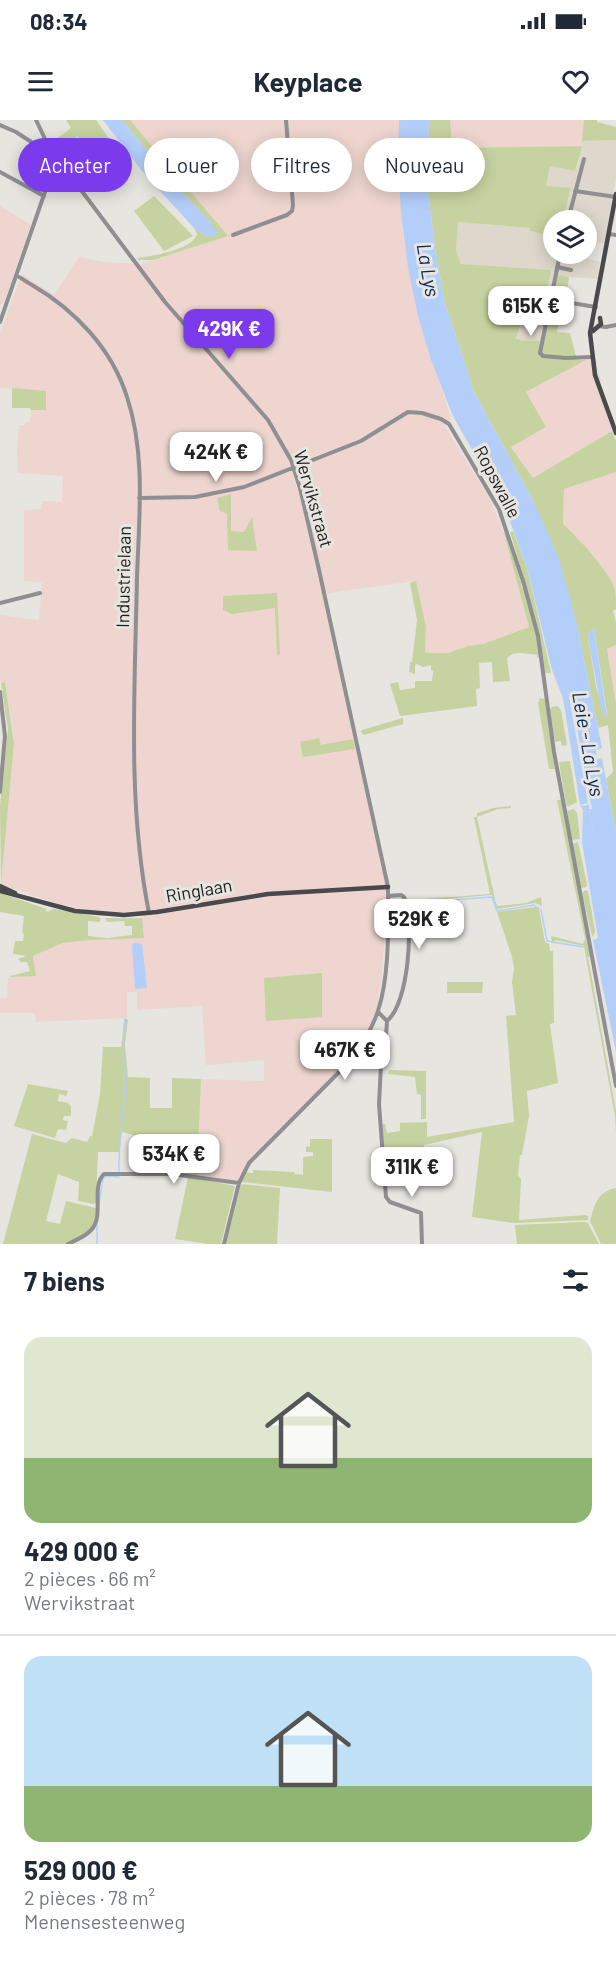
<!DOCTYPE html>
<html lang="fr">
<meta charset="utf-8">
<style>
body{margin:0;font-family:Barlow,sans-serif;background:#f2f2f3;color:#1f2937;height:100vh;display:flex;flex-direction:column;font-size:22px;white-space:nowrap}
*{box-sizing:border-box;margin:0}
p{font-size:20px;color:#747a83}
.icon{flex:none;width:33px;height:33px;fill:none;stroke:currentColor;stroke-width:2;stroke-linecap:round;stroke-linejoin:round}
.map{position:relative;height:1124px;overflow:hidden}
.sheet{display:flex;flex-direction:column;background:#fff;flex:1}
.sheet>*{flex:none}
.top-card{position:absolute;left:18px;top:18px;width:580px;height:54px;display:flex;gap:12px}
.fabs{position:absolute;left:543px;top:90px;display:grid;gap:12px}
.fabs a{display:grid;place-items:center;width:54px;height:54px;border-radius:50%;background:#fff;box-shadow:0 3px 15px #0003;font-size:30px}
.price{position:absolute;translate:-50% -51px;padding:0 14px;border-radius:12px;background:#fff;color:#222;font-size:20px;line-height:39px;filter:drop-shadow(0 2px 3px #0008)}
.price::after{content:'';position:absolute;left:50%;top:36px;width:18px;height:14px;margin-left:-9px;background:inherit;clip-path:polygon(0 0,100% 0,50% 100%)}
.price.selected{background:#7c3aed;color:#fff}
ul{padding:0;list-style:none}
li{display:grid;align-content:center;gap:12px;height:318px;padding:0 24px}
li+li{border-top:2px solid #e0e1e3}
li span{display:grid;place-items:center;height:186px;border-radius:18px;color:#555}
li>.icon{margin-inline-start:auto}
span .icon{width:108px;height:108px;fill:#fffc;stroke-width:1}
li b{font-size:26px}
h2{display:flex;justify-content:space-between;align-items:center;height:72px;padding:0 24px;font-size:26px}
.chip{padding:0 21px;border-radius:27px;background:#fff;box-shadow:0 3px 15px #0003;font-size:21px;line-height:54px}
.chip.selected{background:#7c3aed;color:#fff}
.status{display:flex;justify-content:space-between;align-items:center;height:42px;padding:0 30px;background:#fff;direction:ltr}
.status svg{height:16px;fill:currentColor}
header{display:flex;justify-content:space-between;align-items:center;height:78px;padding:0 24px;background:#fff;font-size:27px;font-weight:700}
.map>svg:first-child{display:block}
.built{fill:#ded7cc}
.industrial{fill:#eed5cf}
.green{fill:#c7d2a1;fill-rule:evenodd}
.water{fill:#b4cefa}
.pier{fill:#e7e5e0}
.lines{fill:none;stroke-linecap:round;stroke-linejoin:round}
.stream{stroke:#b4cefa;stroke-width:1.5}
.minor{stroke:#8f8e90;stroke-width:4}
.major{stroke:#4a494c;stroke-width:4.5}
.labels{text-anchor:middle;stroke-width:6;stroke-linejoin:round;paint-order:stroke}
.street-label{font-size:18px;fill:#1f1e1d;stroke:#e7e5e0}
.water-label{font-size:20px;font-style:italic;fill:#082658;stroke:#e7e5e0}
</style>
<div class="status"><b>08:34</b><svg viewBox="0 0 49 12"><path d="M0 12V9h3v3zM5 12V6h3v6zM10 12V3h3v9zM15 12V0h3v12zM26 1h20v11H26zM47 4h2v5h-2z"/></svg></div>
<header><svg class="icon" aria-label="menu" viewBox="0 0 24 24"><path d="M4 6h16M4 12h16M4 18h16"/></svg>Keyplace<svg class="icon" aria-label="heart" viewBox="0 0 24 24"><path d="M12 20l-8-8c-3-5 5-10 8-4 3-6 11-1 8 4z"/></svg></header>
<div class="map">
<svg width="616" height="1124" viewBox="0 0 616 1124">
<rect width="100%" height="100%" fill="#e7e5e0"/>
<!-- built -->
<path class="built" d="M616 20V59L605 123 591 122 587 139 600 142 598 159 557 156 543 221H524L515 218 518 214 535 150 461 144 456 130 458 102 530 108V111L553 117 554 134H586V100H563L571 69 546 66 550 46 575 51 582 21Z"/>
<!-- industrial -->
<path class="industrial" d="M130 0H399V61L404 120 418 196 451 298 444 305 489 377 504 413 529 507 482 524 468 526 448 533H425L426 507 415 461 322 474 386 766 385 814 381 863 377 889 368 909 357 928 344 945 252 1036 237 1061 197 1055 201 959 264 961V940L206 945 202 886 137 890V872H127V898L36 902 35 893H0V878H7L8 858 36 855 33 836 63 823 89 820 144 817 141 792H102L66 787 1 764 14 623 13 610 5 562 1 563 0 557V495L39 500 42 463 24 461V390L42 389V381L62 382 63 356 18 353 17 332 19 305H24L25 302H30L31 290H46V271L0 268V212L22 154 54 175 79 137 104 142 141 144 227 116Z
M450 0H584L582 26 451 28Z
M0 86 31 105 4 182 0 186Z
M596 239 601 263 597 264 612 311 533 358 511 326 546 307 526 272 586 240Z
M616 352V476L614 466 563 404 564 369Z
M616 525V584L607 529Z"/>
<!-- green -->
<path class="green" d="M66 0H96L110 20 90 34 77 16 57 32 51 23 71 8Z
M122 0H130L228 116 153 140H138V138C153 136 190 130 197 115L195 109 209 117 210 102 175 65Z
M429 0H450L452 28 582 26 575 51 550 46 546 66 571 68 563 100H554L553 117 530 111V108L458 102 456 130 461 144 551 150 546 174 528 172 518 214 515 218 524 221H543L557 155 569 157 564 197H560L557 212 570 213 577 240H586L526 272 546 307 511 327 533 358 612 311 616 321V352L564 369 563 404C580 420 603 445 614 466 616 472 616 481 616 489L613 491 616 502V525L607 529 616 584V714L606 659 613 652 608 605 598 608 577 505 535 384 474 272 444 180 435 127 428 73V35ZM594 508 607 593 605 596 596 566 588 518 589 513Z
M584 0H597V2L616 7V20L582 21Z
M154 76 193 116 164 131 134 91Z
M12 268 46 271V290H31L30 288H12Z
M231 374V411L244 412 252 397 257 431 228 430 227 394 220 391 217 378Z
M513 411 527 448 551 553H545L542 537 537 538V535C527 534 514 530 507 538L510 561 493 562 492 542 479 543 480 568 476 569 477 586 400 596 390 564 398 562 400 570 415 568V561H432L433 551 431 550V545L423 547 417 544 415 545V554L409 552 410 542H412L417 500 410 463 416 461 426 507 425 533H448L468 526 483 524 529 507 504 413H506L523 469H527L510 412Z
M277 473 280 534 277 535 275 488 232 494 223 490V476Z
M5 562 14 623 1 764 0 685 8 610 1 563Z
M540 578 545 579 555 649H549L538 583Z
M557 586 561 590 567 625 562 626 561 621 555 622 549 590 552 587Z
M403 598V604L364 615 361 612 362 610Z
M319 618 321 625 353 619 355 629 303 637 300 622Z
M570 641 577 682 568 687 566 685 559 642Z
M557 680H561L591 836 588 837 616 991V1013L615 996 584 826 555 820V823H552L551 816 583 824 585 819Z
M511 686V688L498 689 477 697 496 784 498 786 526 783 541 777 542 786 535 783 497 789 492 775 410 782 411 780 490 774 474 697H477V693L493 688Z
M574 689 577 693 580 719 571 720 567 691Z
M578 722 587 764 586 767 581 768 572 724Z
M585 770 588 771 595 811 594 815 592 816 582 773Z
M0 773 47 789 46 791 48 792 51 790 55 789 99 797 101 800 99 802 88 801V816L107 818 132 815V806H125L124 801 107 802 105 798H142L144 818 89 820 63 823 33 836 36 856 10 857V856L30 851 27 842H21L18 839 26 836 13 834 15 821H23L24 814 22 813 24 796 0 792Z
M536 787 539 790 545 822 549 824 550 831H553L554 903 550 904 558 963 527 971 529 996 522 1035H520L518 1055 521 1059 519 1100 585 1095 588 1096V1100L514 1103 472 1097 482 1012 424 1025V1030L385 1035 382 1004H385L387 1013 400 1011V1003L427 1002V1017L514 1002 506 896 516 895 512 862 514 848 512 837 497 792Z
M393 792H403V801H407L408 811H390Z
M322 853V897L266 901 264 858Z
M447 862H483L482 873H447Z
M125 898 128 900 125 924 128 957 150 958V988H172V958L201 959 197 1055 175 1053 179 1044 178 1034 173 1033V1027L155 1024V1021L122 1012 119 1032H98L96 1083 93 1084 78 1081 79 1062 58 1054 46 1101 60 1104 66 1081 96 1088 94 1104 88 1111 66 1124H3L32 1014 66 1023 72 1018 87 1022 90 1016H92L100 974 103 927H121Z
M389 950 426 951V999H421V975L417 974 415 957 388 954Z
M28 964 68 971 66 976 59 974 58 981 68 983 71 986V996H64L63 1000 68 1001 66 1010 58 1009 55 1018 14 1006Z
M310 1019H332V1072L242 1062 246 1052 253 1053V1050L294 1052 295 1054 303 1055V1037L313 1036V1032H306V1027L310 1026Z
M154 1034 171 1036 170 1053H148L149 1037Z
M188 1057 235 1066 221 1124H208L175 1119Z
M241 1064 280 1068 277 1124H226Z
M616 1068V1124H601L590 1101C595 1084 597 1072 616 1068Z
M584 1102 588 1103 599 1124H517L515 1105Z"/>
<!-- water -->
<path class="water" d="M103 0H122L175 65 210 102 218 114 209 117 195 109 161 72 142 51Z
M399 0H429L428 35V73L435 127 444 180 474 272 535 384 559 439 577 505 602 628 596 630 597 639 602 638 616 714V932L593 820 598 818 582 722 583 690 580 685 563 578 552 550 527 448 505 388 453 296 431 240 418 196 408 148 401 92 398 42Z
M594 508 607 597H605L601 587 588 518 589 513Z
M134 823 142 824 147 868 135 869 132 825Z"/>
<!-- pier -->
<path class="pier" d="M561 532 569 577H572L582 637 596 635 597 638 583 641 592 689H589L597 734 589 688V684L585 686 580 685 588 683Z"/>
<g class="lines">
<!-- stream -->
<path class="stream" d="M409 783 492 777 497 791 534 785 541 790 547 821 583 827
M119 1051C118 1026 123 1002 124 978 125 951 121 926 125 899
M99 1084 103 1058 107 1056 119 1057
M97 1124V1104"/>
<!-- minor -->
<path class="minor" d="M36 0 46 21 60 42 165 182 268 300 291 340 300 368 319 450 388 767C388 806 390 854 378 891 372 909 362 925 351 940L249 1043 239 1063 224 1124
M0 5 16 12 36 25 46 21
M0 52 44 76
M575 71 616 77
M568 100 584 39
M609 114 616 115
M233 115 287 95 292 91 293 85 286 0
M560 134 540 233 543 236 566 238 592 237
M557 147 571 150
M17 156C22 158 26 162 32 165 75 190 112 229 127 277 146 334 139 398 137 457 135 569 127 682 149 793
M559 181 596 187
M0 202 46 69 60 42
M598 206 606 207 616 205
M139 378 195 377 244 367 361 321 408 292 422 293 441 299 449 304 499 389 524 464 538 516 554 632 616 966
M0 483 40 473
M0 572 5 616 0 672
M378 892 387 901
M387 901 386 917 381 945 379 984 386 1077 390 1082 421 1093 422 1124
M387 901C409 883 414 803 404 777L401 775 388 776
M68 1124C76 1120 87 1116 92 1109 104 1095 91 1066 104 1054H172L239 1063"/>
<!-- major -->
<path class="major" d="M616 74 590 213 595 255 616 313
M593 211 601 204 600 198
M0 766 15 773
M0 771 75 791 124 795 157 792 268 774 388 767"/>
</g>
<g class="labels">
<!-- street labels -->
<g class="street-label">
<text transform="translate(497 362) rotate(62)" y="6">Ropswalle</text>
<text transform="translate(313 379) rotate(74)" y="6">Wervikstraat</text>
<text transform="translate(124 457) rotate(-89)" y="6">Industrielaan</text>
<text transform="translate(199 771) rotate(-10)" y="6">Ringlaan</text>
</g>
<!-- water labels -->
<g class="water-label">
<text transform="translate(428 150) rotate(80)" y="7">La Lys</text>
<text transform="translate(588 624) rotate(80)" y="7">Leie - La Lys</text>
</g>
</g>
</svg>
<div class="fabs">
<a><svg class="icon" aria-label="layers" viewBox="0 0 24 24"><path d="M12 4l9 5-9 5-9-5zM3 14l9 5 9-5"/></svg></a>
</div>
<b class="price" style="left:531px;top:217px">615K €</b>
<b class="price selected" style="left:229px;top:240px">429K €</b>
<b class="price" style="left:216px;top:363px">424K €</b>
<b class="price" style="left:419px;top:830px">529K €</b>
<b class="price" style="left:345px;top:961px">467K €</b>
<b class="price" style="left:174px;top:1065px">534K €</b>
<b class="price" style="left:412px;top:1078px">311K €</b>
<div class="top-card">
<a class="chip selected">Acheter</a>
<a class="chip">Louer</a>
<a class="chip">Filtres</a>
<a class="chip">Nouveau</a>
</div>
</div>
<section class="sheet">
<h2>7 biens<svg class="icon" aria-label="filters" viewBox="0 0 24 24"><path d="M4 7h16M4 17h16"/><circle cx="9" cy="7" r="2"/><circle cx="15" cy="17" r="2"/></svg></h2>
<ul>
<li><span style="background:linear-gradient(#dfe7d0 65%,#8fb573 0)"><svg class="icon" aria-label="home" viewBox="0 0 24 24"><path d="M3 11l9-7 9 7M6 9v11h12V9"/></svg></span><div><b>429 000 €</b><p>2 pièces · 66 m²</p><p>Wervikstraat</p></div></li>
<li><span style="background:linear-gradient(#bfe0f5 70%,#8fb573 0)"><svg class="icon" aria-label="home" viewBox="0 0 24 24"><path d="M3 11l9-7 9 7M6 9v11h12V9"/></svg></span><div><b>529 000 €</b><p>2 pièces · 78 m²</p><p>Menensesteenweg</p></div></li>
</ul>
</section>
